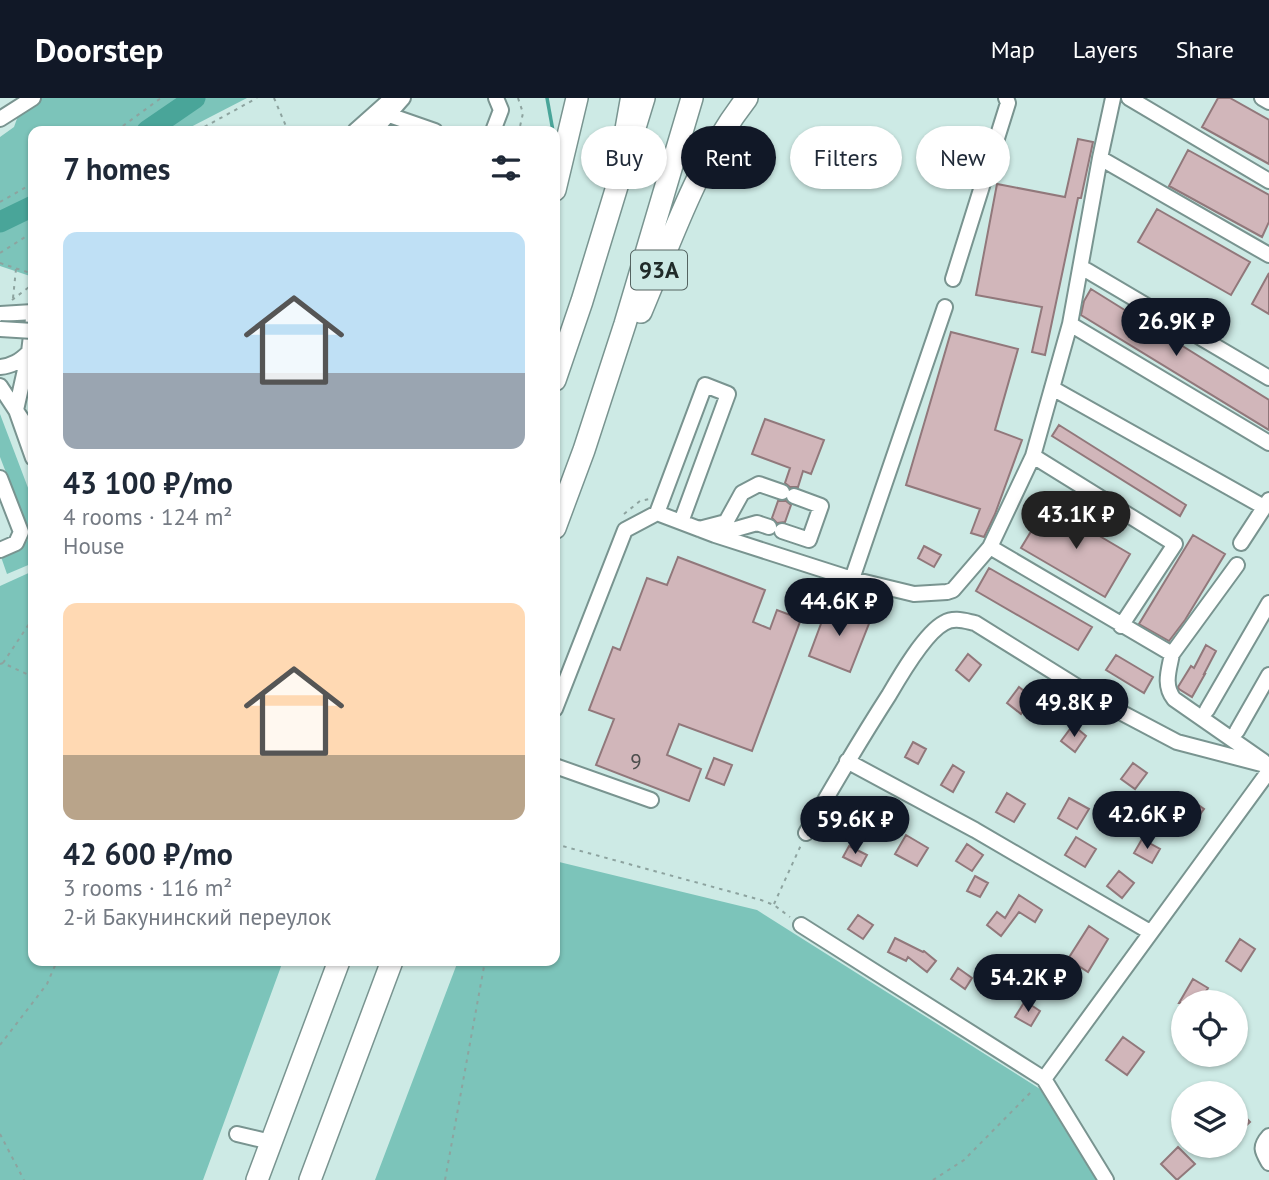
<!DOCTYPE html>
<meta charset="utf-8">
<style>
body{margin:0;font-family:"PT Sans",sans-serif;background:#f6f6f7;color:#1f2937;height:100vh;display:flex;flex-direction:column;font-size:26px;white-space:nowrap}
*{box-sizing:border-box;margin:0}
p{font-size:23px;color:#747a83}
.icon{flex:none;width:38px;height:38px;fill:none;stroke:currentColor;stroke-width:2;stroke-linecap:round;stroke-linejoin:round}
.map{position:relative;flex:1;overflow:hidden}
.sheet{position:absolute;left:28px;top:28px;width:532px;height:840px;display:flex;flex-direction:column;background:#fff;border-radius:14px;box-shadow:0 2px 5px #0004}
.sheet>*{flex:none}
.guide{position:absolute;left:581px;top:28px;width:583px;height:63px;display:flex;gap:14px}
.buttons{position:absolute;left:1171px;top:892px;display:grid;gap:14px}
.buttons a{display:grid;place-items:center;width:77px;height:77px;border-radius:50%;background:#fff;box-shadow:0 2px 5px #0004;font-size:35px}
.price{position:absolute;translate:-50% -60px;padding:0 16px;border-radius:24px;background:#111827;color:#fff;font-size:23px;line-height:46px;filter:drop-shadow(0 2px 4px #0008)}
.price::after{content:'';position:absolute;left:50%;top:42px;width:21px;height:16px;margin-left:-10px;background:inherit;clip-path:polygon(0 0,100% 0,50% 100%)}
.price.selected{background:#222;color:#fff}
ul{padding:0;list-style:none}
li{display:grid;align-content:center;gap:14px;height:371px;padding:0 35px}
li span{display:grid;place-items:center;height:217px;border-radius:14px;color:#555}
li>.icon{margin-inline-start:auto}
span .icon{width:126px;height:126px;fill:#fffc;stroke-width:1}
li b{font-size:30px}
h2{display:flex;justify-content:space-between;align-items:center;height:84px;padding:0 35px;font-size:30px}
.chip{padding:0 24px;border-radius:32px;background:#fff;box-shadow:0 2px 5px #0004;font-size:24px;line-height:63px}
.chip.selected{background:#111827;color:#fff}
header{display:flex;align-items:center;gap:42px;box-sizing:border-box;height:98px;padding:0 35px;background:#111827;color:#fff}
header strong{font-size:33px}
nav{display:flex;gap:38px;margin-inline-start:auto;font-size:24px}
.map>svg:first-child{display:block}
.green{fill:#7cc4ba}
.lines{fill:none;stroke-linecap:round;stroke-linejoin:round}
.stream{stroke:#49a599;stroke-width:3.5}
.river{stroke:#49a599;stroke-width:21}
.building{fill:#d1b6ba;stroke:#91787b;stroke-width:2}
.minor-casing{stroke:#799490;stroke-width:18}
.major-casing{stroke:#799490;stroke-width:21}
.highway-casing{stroke:#799490;stroke-width:24}
.path{stroke:#8da39f;stroke-width:2;stroke-dasharray:3.5 5;stroke-linecap:butt}
.minor{stroke:#fff;stroke-width:14}
.major{stroke:#fff;stroke-width:18}
.highway{stroke:#fff;stroke-width:21}
.minor-bridge-casing{stroke:#799490;stroke-width:18;stroke-linecap:butt}
.minor-bridge{stroke:#fff;stroke-width:14}
.labels{text-anchor:middle;stroke-width:7;stroke-linejoin:round;paint-order:stroke}
.number-label{font-size:21px;fill:#4c4e4d}
.shield{fill:#cdeae5;stroke:#546461;stroke-width:2}
.shield-label{font-size:23px;font-weight:bold;fill:#202b29}
</style>
<header>
<strong>Doorstep</strong>
<nav><a>Map</a><a>Layers</a><a>Share</a></nav>
</header>
<div class="map">
<svg width="1269" height="1082" viewBox="0 0 1269 1082">
<rect width="100%" height="100%" fill="#cdeae5"/>
<!-- green -->
<path class="green" d="M42 0H185L137 33H33V102L0 118V39L14 29 19 15Z
M205 0H247L183 33H156Z
M33 113V177L30 178 0 168V130Z
M0 316 33 403V465L7 476 0 456 27 443 29 434 0 359Z
M33 473V863H283L203 1082H0V488Z
M555 763 757 812 1040 991 1096 1082H375L458 863H555Z"/>
<g class="lines">
<!-- stream -->
<path class="stream" d="M547 0 553 33"/>
<!-- river -->
<path class="river" d="M147 33 195 0
M0 124 33 108"/>
</g>
<!-- building -->
<path class="building" d="M1218 0H1230L1269 22V66L1202 29Z
M1078 41 1093 44 1081 100H1078L1045 257 1032 254 1042 209 976 197 997 86 1065 99Z
M1188 52 1269 97V124L1262 139 1169 88Z
M1157 111 1250 164 1231 197 1138 144Z
M1269 175V216L1252 206Z
M1091 191 1269 302V332L1081 217 1084 203Z
M951 234 1018 251 995 332 1022 342 995 416 984 439 971 435 980 411 906 387Z
M765 321 824 342 811 376 803 373 798 389H790L785 385 790 370 752 356Z
M1059 327 1186 407 1180 418 1052 338Z
M778 403H786L791 407 785 424 777 425 772 420Z
M1047 407 1130 456 1105 499 1021 450Z
M1193 437 1225 456 1185 522 1169 543 1139 526Z
M924 448 941 457 934 469 918 460Z
M678 459 765 492 753 524 770 531 777 512 801 521 752 653 679 626 667 657 701 671 689 703 596 667 614 621 589 612 613 549 620 552 647 480 667 487Z
M989 470 1092 529 1078 552 976 493Z
M828 507 870 523 850 574 809 558Z
M1206 547 1216 553 1204 576H1205L1192 599 1179 591 1178 589 1191 568 1194 570Z
M968 556 981 567 969 583 956 572Z
M1116 557 1153 579 1144 595 1106 572Z
M1019 589 1033 600 1021 616 1007 605Z
M1073 627 1086 638 1075 654 1061 643Z
M913 644 926 651 918 666 905 659Z
M714 660 732 667 724 687 706 680Z
M1133 665 1147 675 1135 691 1121 681Z
M953 667 964 674 953 694 941 687Z
M1007 695 1025 706 1014 724 996 714Z
M1069 700 1089 711 1077 731 1058 720Z
M1190 701 1204 711 1192 727 1178 716Z
M906 737 928 750 917 768 895 756Z
M1076 739 1096 751 1085 769 1065 757Z
M1142 741 1160 751 1152 765 1134 755Z
M967 746 983 757 972 773 956 763Z
M849 748 867 757 861 768 843 759Z
M1119 773 1134 785 1122 800 1107 788Z
M975 778 988 785 980 799 967 793Z
M1019 797 1042 812 1035 824 1019 814 1001 838 987 827 997 814 1005 820Z
M858 817 873 827 863 841 848 831Z
M1089 828 1108 841 1088 874 1068 861Z
M895 840 923 854 924 853 936 863 927 874 908 859 906 863 888 854Z
M1240 841 1255 851 1241 873 1226 863Z
M958 870 972 880 965 891 951 881Z
M1193 881 1208 890 1199 905H1179Z
M1025 903 1040 913 1031 928 1015 919Z
M1123 939 1144 954 1127 977 1106 962Z
M1236 1009 1250 1024 1236 1037Z
M1178 1049 1195 1066 1177 1082 1161 1066Z"/>
<g class="lines">
<!-- minor casing -->
<g class="minor-casing">
<path id="minor" d="M1129 0 1269 83
M1262 0 1269 4
M389 17 435 33
M0 21 33 0
M355 33 392 0
M374 33 403 0
M493 33 501 12 496 0
M1100 60 1269 157
M1081 169 1269 280
M953 181 1008 5 1006 0
M0 216 33 214
M33 221 29 254 16 312 33 360
M1070 226 1269 345
M0 269C12 268 20 263 29 254
M0 288 23 323 33 331
M1052 290 1264 409
M1033 358 1175 446 1121 528
M0 380 21 434 16 445 0 452
M657 415 715 437 852 481 914 496 947 494 953 492 990 449 1033 358 1070 226 1100 60 1113 0
M699 431 726 424 742 395 759 386 782 394
M782 433 809 442 821 408 794 398
M715 437 757 425 769 429
M1241 445 1269 402
M990 449 1172 556 1237 467
M852 481 945 209
M1172 556C1169 572 1163 587 1174 601L1263 663
M555 611 625 432 657 415 705 287 728 296 681 424
M1207 612 1269 505
M1237 633 1269 577
M847 663 975 732 1150 834
M555 668 651 702
M806 735C833 688 860 642 889 597 900 578 925 535 944 525 954 519 965 523 975 525L1105 606 1177 644 1269 668
M801 827 1044 981 1106 1082
M1044 981 1269 673
M237 1036 271 1044
M1269 1038C1259 1049 1262 1053 1269 1065"/>
</g>
<!-- major casing -->
<g class="major-casing">
<path id="major" d="M622 45 630 0"/>
</g>
<!-- highway casing -->
<g class="highway-casing">
<path id="highway" d="M555 92 577 0
M641 214C672 141 697 64 747 0
M555 282 582 203 644 0
M555 430 584 352 625 226 692 0
M257 1082 339 863
M310 1082 392 863"/>
</g>
<!-- path -->
<path class="path" d="M274 0 288 33
M518 0 523 15 519 33
M116 33 161 0
M197 33 257 0
M0 104 33 85
M0 155 33 134
M0 165 33 176
M13 200 16 171
M12 202 33 186
M624 416 640 403 649 401
M3 565 33 520
M0 566 3 565 33 579
M555 746 761 802 774 807 790 819
M774 806 801 747
M0 947 47 886 57 863
M0 1036 24 1082
M445 1082 485 863
M933 1082 964 1062 1033 992"/>
<!-- minor -->
<use href="#minor" class="minor"/>
<!-- major -->
<use href="#major" class="major"/>
<!-- highway -->
<use href="#highway" class="highway"/>
<!-- minor-bridge casing -->
<g class="minor-bridge-casing">
<path id="minor-bridge" d="M0 231 33 233"/>
</g>
<!-- minor-bridge -->
<use href="#minor-bridge" class="minor-bridge"/>
</g>
<g class="labels">
<!-- number labels -->
<g class="number-label">
<text x="636" y="671">9</text>
</g>
<!-- shield labels -->
<rect class="shield" x="631" y="152.5" width="56" height="39" rx="5"/>
<g class="shield-label">
<text x="659" y="180">93A</text>
</g>
</g>
</svg>
<div class="buttons">
<a><svg class="icon" aria-label="locate" viewBox="0 0 24 24"><circle cx="12" cy="12" r="6"/><path d="M12 2v4M12 18v4M2 12h4M18 12h4"/></svg></a>
<a><svg class="icon" aria-label="layers" viewBox="0 0 24 24"><path d="M12 4l9 5-9 5-9-5zM3 14l9 5 9-5"/></svg></a>
</div>
<b class="price" style="left:1176px;top:260px">26.9K ₽</b>
<b class="price selected" style="left:1076px;top:453px">43.1K ₽</b>
<b class="price" style="left:839px;top:540px">44.6K ₽</b>
<b class="price" style="left:1074px;top:641px">49.8K ₽</b>
<b class="price" style="left:1147px;top:753px">42.6K ₽</b>
<b class="price" style="left:855px;top:758px">59.6K ₽</b>
<b class="price" style="left:1028px;top:916px">54.2K ₽</b>
<div class="guide">
<a class="chip">Buy</a>
<a class="chip selected">Rent</a>
<a class="chip">Filters</a>
<a class="chip">New</a>
</div>
<section class="sheet">
<h2>7 homes<svg class="icon" aria-label="filters" viewBox="0 0 24 24"><path d="M4 7h16M4 17h16"/><circle cx="9" cy="7" r="2"/><circle cx="15" cy="17" r="2"/></svg></h2>
<ul>
<li><span style="background:linear-gradient(#bfe0f5 65%,#9aa5b1 0)"><svg class="icon" aria-label="home" viewBox="0 0 24 24"><path d="M3 11l9-7 9 7M6 9v11h12V9"/></svg></span><div><b>43 100 ₽/mo</b><p>4 rooms · 124 m²</p><p>House</p></div></li>
<li><span style="background:linear-gradient(#ffd9b3 70%,#b9a48a 0)"><svg class="icon" aria-label="home" viewBox="0 0 24 24"><path d="M3 11l9-7 9 7M6 9v11h12V9"/></svg></span><div><b>42 600 ₽/mo</b><p>3 rooms · 116 m²</p><p>2-й Бакунинский переулок</p></div></li>
</ul>
</section>
</div>
